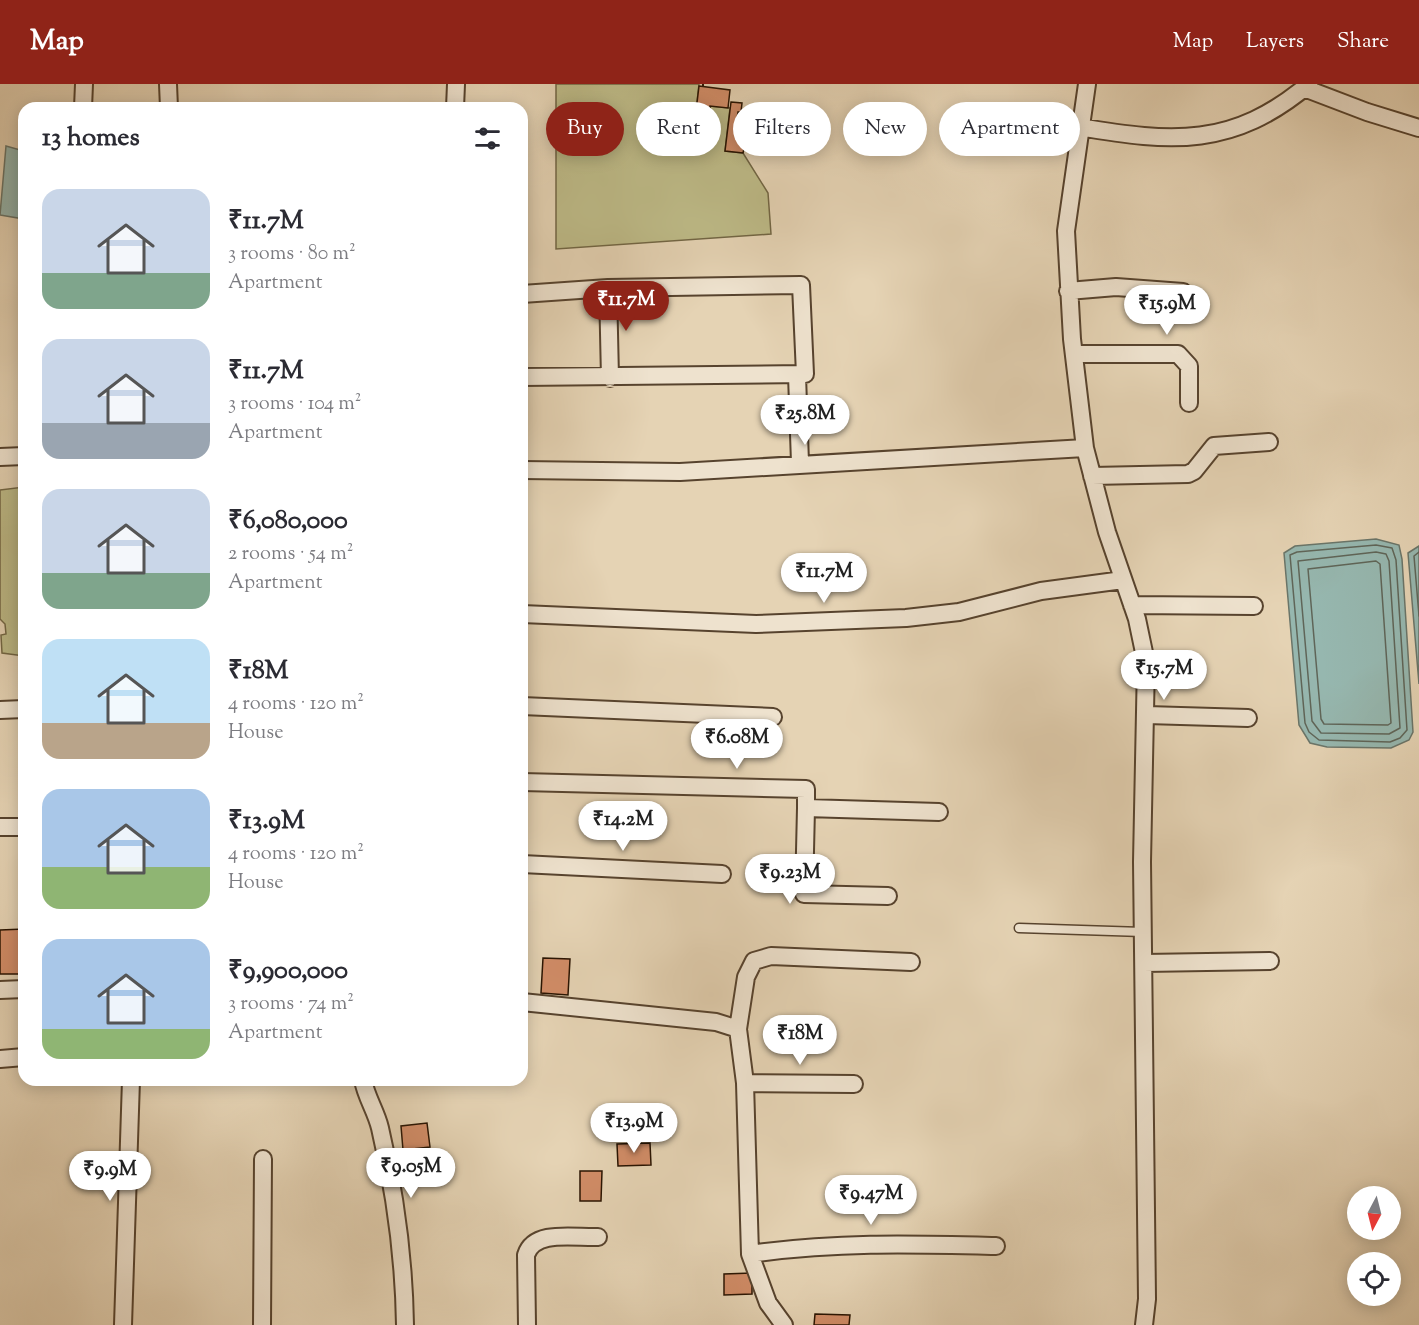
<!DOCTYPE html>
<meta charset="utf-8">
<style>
body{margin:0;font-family:"Sorts Mill Goudy",serif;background:#f7f7f7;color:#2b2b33;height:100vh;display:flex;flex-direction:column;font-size:22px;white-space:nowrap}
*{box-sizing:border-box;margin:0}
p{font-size:20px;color:#7c7c81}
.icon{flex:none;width:33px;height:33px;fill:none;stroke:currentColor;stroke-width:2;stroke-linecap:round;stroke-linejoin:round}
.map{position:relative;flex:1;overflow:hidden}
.details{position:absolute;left:18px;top:18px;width:510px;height:984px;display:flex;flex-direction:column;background:#fff;border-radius:18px;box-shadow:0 3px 15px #0003}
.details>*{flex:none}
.banner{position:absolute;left:546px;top:18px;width:570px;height:54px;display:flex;gap:12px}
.needle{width:39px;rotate:187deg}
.controls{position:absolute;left:1347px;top:1102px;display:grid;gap:12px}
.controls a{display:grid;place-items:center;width:54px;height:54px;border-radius:50%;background:#fff;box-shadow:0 3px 15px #0003;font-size:30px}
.price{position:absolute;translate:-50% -51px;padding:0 14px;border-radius:21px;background:#fff;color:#222;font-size:20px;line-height:39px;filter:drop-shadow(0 2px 3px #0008)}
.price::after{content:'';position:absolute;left:50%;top:36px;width:18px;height:14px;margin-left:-9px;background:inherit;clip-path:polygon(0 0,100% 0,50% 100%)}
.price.active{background:#8f2418;color:#fff}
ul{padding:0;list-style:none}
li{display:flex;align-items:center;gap:18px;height:150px;padding:0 24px}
li span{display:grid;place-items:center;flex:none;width:168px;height:120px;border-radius:18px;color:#555}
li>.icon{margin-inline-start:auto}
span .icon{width:72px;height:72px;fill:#fffc;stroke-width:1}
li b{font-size:26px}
h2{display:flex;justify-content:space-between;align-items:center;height:72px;padding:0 24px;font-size:26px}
.tag{padding:0 21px;border-radius:27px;background:#fff;box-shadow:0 3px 15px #0003;font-size:21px;line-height:54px}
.tag.active{background:#8f2418;color:#fff}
header{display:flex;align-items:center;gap:36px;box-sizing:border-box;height:84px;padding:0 30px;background:#8f2418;color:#fff}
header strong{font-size:28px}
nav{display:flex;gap:33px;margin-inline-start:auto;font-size:21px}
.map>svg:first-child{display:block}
.green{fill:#bdba87;stroke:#726644;stroke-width:1.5}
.water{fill:#96b7af;stroke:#6a7569;stroke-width:1.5}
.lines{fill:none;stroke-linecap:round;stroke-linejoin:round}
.shore{stroke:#5f6558;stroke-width:1.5}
.building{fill:#d28d68;stroke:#281301;stroke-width:1.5}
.service-casing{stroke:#57432e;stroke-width:11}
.minor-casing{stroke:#57432e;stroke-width:20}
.path{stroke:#281301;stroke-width:2;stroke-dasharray:4.5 3;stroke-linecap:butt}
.service{stroke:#eee2ce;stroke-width:8}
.minor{stroke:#eee2ce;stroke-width:16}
</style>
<header>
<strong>Map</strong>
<nav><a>Map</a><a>Layers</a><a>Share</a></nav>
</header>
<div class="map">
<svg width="1419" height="1241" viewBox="0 0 1419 1241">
<rect width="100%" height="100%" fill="#e5d3b4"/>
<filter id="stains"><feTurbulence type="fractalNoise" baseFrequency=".00333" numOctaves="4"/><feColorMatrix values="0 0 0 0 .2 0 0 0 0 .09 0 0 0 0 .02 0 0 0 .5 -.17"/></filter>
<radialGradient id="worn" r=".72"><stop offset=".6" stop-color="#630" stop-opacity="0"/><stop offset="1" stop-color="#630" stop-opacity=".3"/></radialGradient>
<!-- green -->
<path class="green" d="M556 0H699L696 27 709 29 710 22 730 24 725 67 743 69 768 109 771 150 556 165Z
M24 403V572L2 569 1 551 6 550 5 540 0 535V406Z"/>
<!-- water -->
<path class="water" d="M6 62 24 67V135L0 131Z
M1376 455 1399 461 1402 475 1413 648 1409 656 1391 664 1327 663 1310 659 1299 641 1284 469 1295 462Z
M1419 462V600L1408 469Z"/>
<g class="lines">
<!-- shore -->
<path class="shore" d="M1376 461 1392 464 1396 476 1407 646 1400 654 1390 658 1319 656 1309 648 1305 639 1290 471 1297 468Z
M1376 468 1386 470 1389 477 1400 644 1389 650 1321 649 1312 637 1298 477Z
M1419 468 1414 472 1419 532
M1376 477 1380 480 1391 639 1388 641 1324 640 1321 635 1308 485Z"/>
</g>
<!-- building -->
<path class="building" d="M699 2 730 6 728 24 710 22V29L696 27Z
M731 18 742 19 741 28H738L736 42 749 44 743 69 725 67Z
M24 845V890H0V846Z
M543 874 570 875 568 911 541 909Z
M427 1039 430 1063 403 1066 401 1042Z
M650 1059 651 1081 618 1082 617 1060Z
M580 1087H602L601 1117H580Z
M752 1189V1210L724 1211V1190Z
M815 1230 850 1231 849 1241H814Z"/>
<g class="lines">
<!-- service casing -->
<g class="service-casing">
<path id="service" d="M1019 844 1143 848"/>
</g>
<!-- minor casing -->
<g class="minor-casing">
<path id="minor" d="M168 0 169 24
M1087 0 1066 147 1072 255 1085 364 1107 448 1137 535 1146 578 1142 778 1147 1215 1144 1241
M1304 4 1367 28 1419 44
M83 24 84 0
M455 24 456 0
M1080 43C1172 59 1233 64 1309 0
M608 204 610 294
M1068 207 1116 203 1183 208
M522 210 608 204 801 201 805 290 522 293
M1074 270H1178L1189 282V319
M797 291 800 379
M0 373 24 372
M522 386 680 388 1085 364
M1092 392 1188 390 1194 387 1214 362 1269 358
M1132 521 1254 522
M522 530 756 540 906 534 959 528 1041 507 1123 496
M522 622 773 633
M0 626 24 625
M1147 631 1248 634
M522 698 806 705V724L939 728
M806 724 804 810 888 812
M0 743H24
M522 780 722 790
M1144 879 1270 877
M0 906 24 905
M522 918 716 938 738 945 745 999 750 1170 768 1219 784 1241
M738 945 746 893 754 877 771 872 911 878
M0 975 24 973
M363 996C366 1013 376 1027 380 1044 395 1108 404 1175 405 1241
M745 999 854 1000
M750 1170C835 1158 910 1160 996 1162
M123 1241 131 996
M262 1241 263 1075
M527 1241 526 1171C534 1145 575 1154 598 1153"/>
</g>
<!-- path -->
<path class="path" d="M703 3V0"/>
<!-- service -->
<use href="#service" class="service"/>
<!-- minor -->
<use href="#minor" class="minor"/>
</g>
<rect width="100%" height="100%" filter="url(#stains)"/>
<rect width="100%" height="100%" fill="url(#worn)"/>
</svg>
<div class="controls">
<a><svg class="needle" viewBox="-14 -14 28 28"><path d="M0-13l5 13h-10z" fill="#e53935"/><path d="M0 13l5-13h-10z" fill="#7c7c81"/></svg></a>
<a><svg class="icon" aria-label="locate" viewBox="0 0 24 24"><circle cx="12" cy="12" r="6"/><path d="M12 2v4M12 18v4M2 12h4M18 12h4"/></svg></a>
</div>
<b class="price active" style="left:626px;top:248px">₹11.7M</b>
<b class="price" style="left:1167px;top:252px">₹15.9M</b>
<b class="price" style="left:805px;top:362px">₹25.8M</b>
<b class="price" style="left:824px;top:520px">₹11.7M</b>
<b class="price" style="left:1164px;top:617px">₹15.7M</b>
<b class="price" style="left:737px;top:686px">₹6.08M</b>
<b class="price" style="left:623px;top:768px">₹14.2M</b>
<b class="price" style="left:790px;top:821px">₹9.23M</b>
<b class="price" style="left:800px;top:982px">₹18M</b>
<b class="price" style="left:634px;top:1070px">₹13.9M</b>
<b class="price" style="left:411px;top:1115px">₹9.05M</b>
<b class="price" style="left:110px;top:1118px">₹9.9M</b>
<b class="price" style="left:871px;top:1142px">₹9.47M</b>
<div class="banner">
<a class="tag active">Buy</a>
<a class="tag">Rent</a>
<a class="tag">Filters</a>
<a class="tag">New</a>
<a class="tag">Apartment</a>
</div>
<section class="details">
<h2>13 homes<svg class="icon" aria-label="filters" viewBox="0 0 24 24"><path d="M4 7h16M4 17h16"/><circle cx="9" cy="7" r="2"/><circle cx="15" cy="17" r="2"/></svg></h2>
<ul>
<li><span style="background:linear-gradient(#c9d6e8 70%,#7fa58c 0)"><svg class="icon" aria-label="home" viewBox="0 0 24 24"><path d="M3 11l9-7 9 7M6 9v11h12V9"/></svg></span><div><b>₹11.7M</b><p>3 rooms · 80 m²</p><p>Apartment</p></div></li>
<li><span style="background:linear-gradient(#c9d6e8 70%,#9aa5b1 0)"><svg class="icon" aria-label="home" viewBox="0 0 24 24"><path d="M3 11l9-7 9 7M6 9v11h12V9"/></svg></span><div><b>₹11.7M</b><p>3 rooms · 104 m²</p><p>Apartment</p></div></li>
<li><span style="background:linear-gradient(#c9d6e8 70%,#7fa58c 0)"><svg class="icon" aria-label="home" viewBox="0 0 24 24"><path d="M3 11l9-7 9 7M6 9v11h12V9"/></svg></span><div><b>₹6,080,000</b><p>2 rooms · 54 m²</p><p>Apartment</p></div></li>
<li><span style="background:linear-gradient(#bfe0f5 70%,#b9a48a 0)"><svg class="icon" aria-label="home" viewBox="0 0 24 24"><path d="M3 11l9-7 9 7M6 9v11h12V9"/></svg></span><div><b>₹18M</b><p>4 rooms · 120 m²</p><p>House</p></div></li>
<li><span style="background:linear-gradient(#a9c7e8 65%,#8fb573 0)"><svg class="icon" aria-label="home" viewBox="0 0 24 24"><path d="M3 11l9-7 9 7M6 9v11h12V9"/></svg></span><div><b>₹13.9M</b><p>4 rooms · 120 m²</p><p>House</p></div></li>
<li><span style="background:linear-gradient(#a9c7e8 75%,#8fb573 0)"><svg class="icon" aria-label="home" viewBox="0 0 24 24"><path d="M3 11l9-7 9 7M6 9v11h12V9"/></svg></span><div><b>₹9,900,000</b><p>3 rooms · 74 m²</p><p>Apartment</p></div></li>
</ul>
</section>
</div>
